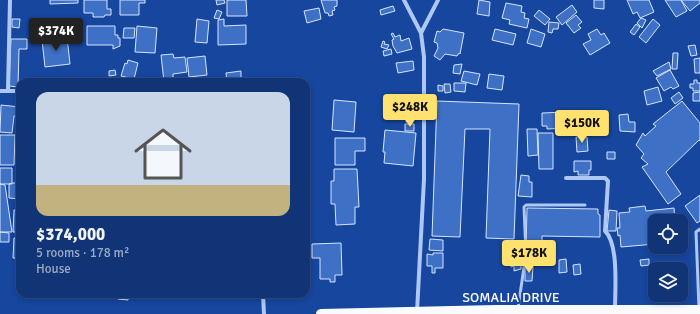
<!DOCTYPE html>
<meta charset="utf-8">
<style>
body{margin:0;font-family:Signika,sans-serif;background:#193c7b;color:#f1f3f6;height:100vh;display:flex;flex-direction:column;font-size:15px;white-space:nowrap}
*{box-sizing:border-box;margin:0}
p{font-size:13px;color:#9caac5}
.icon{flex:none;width:22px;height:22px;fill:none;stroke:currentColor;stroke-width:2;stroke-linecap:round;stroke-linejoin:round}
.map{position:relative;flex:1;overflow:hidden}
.drawer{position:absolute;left:16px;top:78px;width:294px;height:220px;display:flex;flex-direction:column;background:#103476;border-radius:12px;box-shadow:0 2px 6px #0003,0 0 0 1px #304f88}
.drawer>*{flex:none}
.tools{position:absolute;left:648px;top:214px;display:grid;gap:8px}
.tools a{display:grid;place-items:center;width:40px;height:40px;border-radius:8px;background:#103476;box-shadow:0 2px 6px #0003,0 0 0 1px #304f88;font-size:20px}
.price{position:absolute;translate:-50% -34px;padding:0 9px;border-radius:4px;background:#ffe170;color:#111;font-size:13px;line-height:26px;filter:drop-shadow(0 1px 2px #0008)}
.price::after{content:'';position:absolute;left:50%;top:24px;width:12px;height:9px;margin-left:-6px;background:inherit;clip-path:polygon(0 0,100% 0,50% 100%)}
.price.current{background:#222;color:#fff}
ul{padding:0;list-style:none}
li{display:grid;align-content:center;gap:8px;height:212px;padding:0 20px}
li+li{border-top:1px solid #304f88}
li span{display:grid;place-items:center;height:124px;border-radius:12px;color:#555}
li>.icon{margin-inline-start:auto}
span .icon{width:72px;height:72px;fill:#fffc;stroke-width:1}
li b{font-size:17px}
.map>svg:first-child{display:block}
.building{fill:#3e70c5;stroke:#d6e5fd}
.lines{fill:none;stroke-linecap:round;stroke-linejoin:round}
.lane{stroke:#aec8f3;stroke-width:3}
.street{stroke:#aec8f3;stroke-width:4}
.primary{stroke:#fafbff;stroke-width:10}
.labels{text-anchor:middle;stroke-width:4;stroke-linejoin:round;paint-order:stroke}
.street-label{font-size:14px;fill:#fff;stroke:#16469e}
</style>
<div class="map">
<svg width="700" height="314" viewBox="0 0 700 314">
<rect width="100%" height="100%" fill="#16469e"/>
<!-- building -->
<path class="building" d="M50 0H78V3L50 4Z
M84 0H107V9H111V15H105L104 17H93V13H84Z
M120 0H145V3H139V15H120Z
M216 0H224L225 3 217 5Z
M227 0H246L247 16H227Z
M321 0H337V6L334 7 335 10 332 11 333 15 329 16 328 13H325Z
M479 0 490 2 489 16 477 14Z
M594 0H604V9L594 8Z
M627 0H649L654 12 640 18 637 12 633 14Z
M665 0H681L687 11 676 17Z
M681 0H700V3L690 11Z
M506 3 522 6 521 12 525 13 524 18 529 19 527 28 509 24 510 20 502 18Z
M572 5 577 12 562 25 556 17Z
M393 6 395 11 381 15 380 10Z
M319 8 321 19 307 23 304 11Z
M217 10 222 12 219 19 214 18Z
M539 10 550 19 545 25 534 16Z
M576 15 582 22 578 25 581 28 574 33 566 23Z
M641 18 646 20 642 28 637 23Z
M12 19H20L19 28 12 27Z
M197 19 209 21 207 43 195 42Z
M224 19V26L246 25V44L218 45V20Z
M653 19 660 25 646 43 639 37Z
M549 22 559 23 558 29H553L552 33 548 32Z
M636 24 640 27 634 35 630 32Z
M87 26H115V35H118V38H120V46L113 49V45H87Z
M137 26 157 28 155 53 135 52Z
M124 28H135L134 38H123Z
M443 29 464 33 460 54 459 53 457 56 445 54 440 60 434 56 438 48 437 43 434 42 437 31 440 32Z
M495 29 516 34 513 45 492 40Z
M531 29 545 34 541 47 527 43Z
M597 29 601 35 604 33 610 43 590 55 583 44 591 40 588 34Z
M393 33 395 37 400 35 401 41 409 38 412 49 397 53 393 46 392 40 394 39 391 34Z
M67 37 70 64 45 67 42 40Z
M11 39H27V49H19L18 87 9 86Z
M383 41 385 42 384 44 389 45 387 49 381 47Z
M695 45 697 55 691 56 688 46Z
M391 49 392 54 384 56 383 51Z
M673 53H678L677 69H672Z
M173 54 174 58 185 57 187 72 173 74V81L164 82 161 55Z
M205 56 207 75 189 77 187 58Z
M700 58V73H695L694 59Z
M128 60 138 63 134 79 121 76 125 63 127 64Z
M413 61 414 70 398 73 396 63Z
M669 62 671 69 657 76 653 71Z
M462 64 460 74 453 73 454 65Z
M115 70 116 75 109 76V71Z
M670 70 679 86 673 89 671 87 664 91 656 78Z
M241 71V82H227L226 73Z
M464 71 480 74 477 85 461 81Z
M489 74 504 76 502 90 487 88Z
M70 78H79V82H70Z
M694 80H697V83H700V91H693V88H690V84H694Z
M454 83H466L465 92 454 91Z
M444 84H450L451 92 445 93Z
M438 85 443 86V91H438Z
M658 87 662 101 647 105 644 91Z
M679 92 683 98 675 104 671 98Z
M700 92V101H693V93Z
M334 100 356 102 354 132 332 130Z
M437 101 519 104 514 239 486 238 490 129H465L460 237 432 236Z
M682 101 700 123V141L699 140 666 172 681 194 668 204 642 167 648 164 641 158 644 154 636 145 643 133 645 136 656 126 653 124Z
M406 103H413V109H405Z
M1 105 20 107V116H14L12 133 0 132Z
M403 110H412V115H403Z
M567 112 568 128 547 129V126H542V113Z
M628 114 629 122H635V132L620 131 619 115Z
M406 117H412V122H406Z
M405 124H414V131H405Z
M527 129H537L538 155 528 156Z
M385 130 416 133 413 166 384 163 385 152H383Z
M538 133H553V169H539Z
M0 135H15L14 165H0Z
M576 137H587L588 151 577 152Z
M335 138H365V151H355V165H335Z
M607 152H615V159H607Z
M574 161H591V170H589V175H578V171L574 172Z
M0 168H12V184H0Z
M334 169H357L359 207H355V224L336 225 335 204H331V181H334Z
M521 175 529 176V182H532V197L518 196Z
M12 183H20V199L9 198V184Z
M0 184 5 185 12 232H0Z
M700 195V221L697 223 685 206Z
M645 206 646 211 674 208 675 221H655V244L621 247 620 235 618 236 617 228H620L619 213 630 212 629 208Z
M527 208 598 209V214L600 215V237L542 236V251H526Z
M14 210H20V232H13Z
M609 210 617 211 616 231H607Z
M0 232 9 233V242H0Z
M14 238H20V258H13Z
M430 239 443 240V251L429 250Z
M341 243 342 275H335V282H330V279H320V258H312V244Z
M433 253H443V268H435V273H432V266H427V254L433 255Z
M566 259 567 272 559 273V260Z
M649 259V265L641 266 640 260Z
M513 261H517V264H521V269L514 271V266L511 267 510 263H513Z
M664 262 665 269H660V263Z
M580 264 581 274 574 275 573 265Z
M525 267H533L532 281H525Z
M118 294H128V300L118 299Z
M242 294H258V297L242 296Z"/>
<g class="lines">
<!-- lane -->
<path class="lane" d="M518 308 526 254 524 207 526 205H585
M699 308 696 232 700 229"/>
<!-- street -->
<path class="street" d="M404 0 421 33 424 57V179L417 312
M421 33 438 0
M8 90 10 0
M0 91H20
M566 178H605L608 181 605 231C619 244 615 290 615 310
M263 294 264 314"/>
<!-- primary -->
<path class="primary" d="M321 314 496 310H700"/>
</g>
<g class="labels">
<!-- street labels -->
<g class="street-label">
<text x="511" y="302">SOMALIA DRIVE</text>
</g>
</g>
</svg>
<div class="tools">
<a><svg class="icon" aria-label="locate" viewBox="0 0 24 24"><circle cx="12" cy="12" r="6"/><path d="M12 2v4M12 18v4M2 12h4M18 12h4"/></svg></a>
<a><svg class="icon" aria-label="layers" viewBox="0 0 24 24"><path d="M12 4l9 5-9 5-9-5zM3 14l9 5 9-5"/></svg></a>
</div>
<b class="price current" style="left:56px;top:52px">$374K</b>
<b class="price" style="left:410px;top:128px">$248K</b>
<b class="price" style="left:582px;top:144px">$150K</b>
<b class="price" style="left:529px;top:274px">$178K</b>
<section class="drawer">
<ul>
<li><span style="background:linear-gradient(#c9d6e8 75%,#c2b280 0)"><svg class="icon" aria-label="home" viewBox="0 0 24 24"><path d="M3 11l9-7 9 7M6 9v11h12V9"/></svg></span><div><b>$374,000</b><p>5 rooms · 178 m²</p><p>House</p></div></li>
</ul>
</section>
</div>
